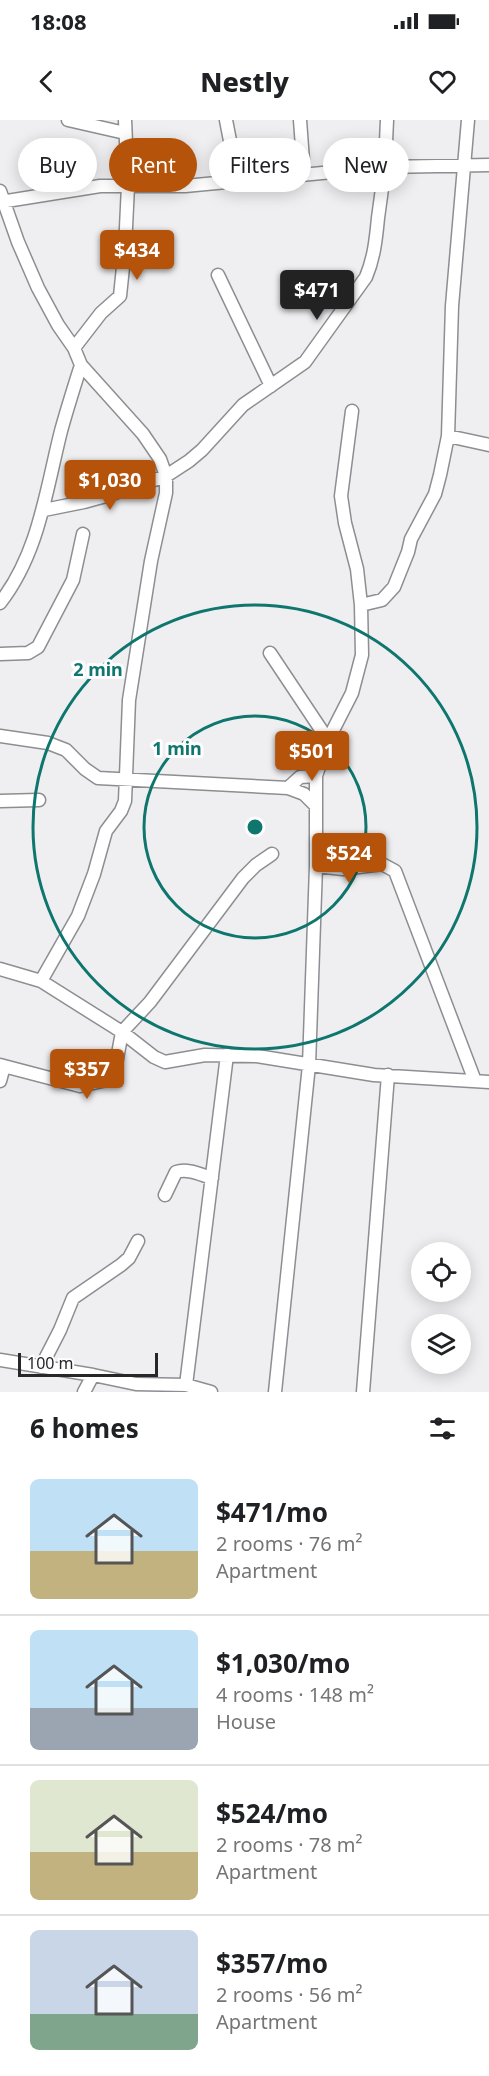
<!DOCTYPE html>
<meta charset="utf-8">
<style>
body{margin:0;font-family:"Noto Sans",sans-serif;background:#f6f6f6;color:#202124;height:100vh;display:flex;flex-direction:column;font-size:22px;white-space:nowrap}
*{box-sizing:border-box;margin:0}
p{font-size:20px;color:#757577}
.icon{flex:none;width:33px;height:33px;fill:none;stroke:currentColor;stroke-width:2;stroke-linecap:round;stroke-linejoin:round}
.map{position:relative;height:1272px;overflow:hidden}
.side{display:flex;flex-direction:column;background:#fff;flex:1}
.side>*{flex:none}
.hud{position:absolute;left:18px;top:18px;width:453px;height:54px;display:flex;gap:12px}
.controls{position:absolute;left:411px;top:1122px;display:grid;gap:12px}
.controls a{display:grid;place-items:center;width:60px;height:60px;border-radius:50%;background:#fff;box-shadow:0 3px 15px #0003;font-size:30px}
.scale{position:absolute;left:18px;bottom:15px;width:140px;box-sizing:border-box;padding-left:6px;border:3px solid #272728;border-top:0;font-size:16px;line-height:21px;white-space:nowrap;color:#272728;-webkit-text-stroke:4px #fdfdff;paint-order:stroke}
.price{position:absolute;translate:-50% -51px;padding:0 14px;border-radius:6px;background:#b45309;color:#fff;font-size:20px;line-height:39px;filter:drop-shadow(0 2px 3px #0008)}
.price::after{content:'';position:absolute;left:50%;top:36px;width:18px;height:14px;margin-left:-9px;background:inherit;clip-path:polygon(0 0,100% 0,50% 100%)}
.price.selected{background:#222;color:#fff}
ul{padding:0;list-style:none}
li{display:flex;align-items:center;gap:18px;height:150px;padding:0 30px}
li+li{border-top:2px solid #e0e0e0}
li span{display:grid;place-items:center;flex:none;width:168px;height:120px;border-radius:9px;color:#555}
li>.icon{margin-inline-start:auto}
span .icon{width:72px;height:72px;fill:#fffc;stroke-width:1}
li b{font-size:26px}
h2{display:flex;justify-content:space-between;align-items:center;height:72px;padding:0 30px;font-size:26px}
.chip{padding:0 21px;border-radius:27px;background:#fff;box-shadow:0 3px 15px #0003;font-size:21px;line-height:54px}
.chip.selected{background:#b45309;color:#fff}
.status{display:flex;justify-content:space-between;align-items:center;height:42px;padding:0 30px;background:#fff;direction:ltr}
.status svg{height:16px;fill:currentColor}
header{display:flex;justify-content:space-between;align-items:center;height:78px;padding:0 30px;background:#fff;font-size:27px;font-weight:800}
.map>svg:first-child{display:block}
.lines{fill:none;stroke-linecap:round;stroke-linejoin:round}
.minor-casing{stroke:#8d8e91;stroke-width:15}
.minor{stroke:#fff;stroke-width:12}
.ring{fill:none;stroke:#0f766e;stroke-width:3}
.centre{fill:#0f766e;stroke:#fdfdff;stroke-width:3}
.ring-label{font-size:18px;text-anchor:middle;font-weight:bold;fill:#0f766e;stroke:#fdfdff;stroke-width:6;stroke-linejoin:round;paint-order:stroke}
</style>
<div class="status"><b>18:08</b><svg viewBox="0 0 49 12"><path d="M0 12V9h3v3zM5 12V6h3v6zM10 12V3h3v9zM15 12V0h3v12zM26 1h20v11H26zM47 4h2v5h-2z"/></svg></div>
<header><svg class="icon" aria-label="back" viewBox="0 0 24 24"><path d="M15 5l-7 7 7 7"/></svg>Nestly<svg class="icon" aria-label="heart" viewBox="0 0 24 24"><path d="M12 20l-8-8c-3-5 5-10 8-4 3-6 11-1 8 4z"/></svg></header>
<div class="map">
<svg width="489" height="1272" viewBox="0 0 489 1272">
<rect width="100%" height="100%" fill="#efeff2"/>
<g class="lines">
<!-- minor casing -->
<g class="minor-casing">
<path id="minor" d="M68 0 125 13
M226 0 238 62
M300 0 304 54
M0 71 18 122 38 168 58 205 74 228 81 245 143 314 160 339 166 356V373L151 441 129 580 125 681 121 691 106 711 94 754 78 796 41 861
M0 82 100 66H185L385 47 489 45
M218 155 271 266
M74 228 101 193 120 176 125 128 128 66 125 0
M448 316 489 325
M44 390 84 382 106 376 166 356 189 341 202 330 243 285 305 242 366 157C374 138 376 119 378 98 383 65 386 33 387 0
M0 483C39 433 46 370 61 311 67 289 74 267 81 245
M361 485 382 480 394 467 408 432 411 419 435 374 440 355 448 316 452 186 468 0
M270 533 328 620
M0 534 28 533 38 527 73 460 83 414
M0 616 48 623 66 630 85 649 98 658 288 668 304 674 316 686
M288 668 300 657 316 656
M0 681 39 680
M316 746 343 749 382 744 395 751 475 961
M0 849 41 861 122 912 154 937 165 942 205 935 257 936 374 955 489 962
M0 945 80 966 107 960 115 950 122 912 150 882 243 758 256 745 272 734
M0 961 4 946
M165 1075 176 1052C188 1048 201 1055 212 1058
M0 1240 93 1255 136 1264 186 1265 211 1272
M41 1247 60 1210 73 1178 121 1145 129 1138 138 1121
M186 1265 227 935
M84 1272 93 1255
M275 1272 309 945 316 746V656L328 620 352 573 362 535 361 485 357 449 345 403 341 376 352 291
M363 1272 388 955"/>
</g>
<!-- minor -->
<use href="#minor" class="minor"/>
</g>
<!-- distance rings -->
<g class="ring">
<circle cx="255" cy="707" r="111"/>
<circle cx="255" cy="707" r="222"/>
</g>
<circle cx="255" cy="707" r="9" class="centre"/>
<g class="ring-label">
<text x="98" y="556">2 min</text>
<text x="177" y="635">1 min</text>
</g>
</svg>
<div class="controls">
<a><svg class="icon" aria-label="locate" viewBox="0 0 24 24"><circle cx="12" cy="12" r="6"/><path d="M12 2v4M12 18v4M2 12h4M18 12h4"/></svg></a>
<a><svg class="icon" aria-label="layers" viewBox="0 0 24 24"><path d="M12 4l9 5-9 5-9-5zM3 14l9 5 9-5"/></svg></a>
</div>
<div class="scale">100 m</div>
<b class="price" style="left:137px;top:161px">$434</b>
<b class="price selected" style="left:317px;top:201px">$471</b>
<b class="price" style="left:110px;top:391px">$1,030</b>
<b class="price" style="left:312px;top:662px">$501</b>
<b class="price" style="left:349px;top:764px">$524</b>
<b class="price" style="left:87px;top:980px">$357</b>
<div class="hud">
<a class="chip">Buy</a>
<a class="chip selected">Rent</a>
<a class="chip">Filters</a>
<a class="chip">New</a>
</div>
</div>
<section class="side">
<h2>6 homes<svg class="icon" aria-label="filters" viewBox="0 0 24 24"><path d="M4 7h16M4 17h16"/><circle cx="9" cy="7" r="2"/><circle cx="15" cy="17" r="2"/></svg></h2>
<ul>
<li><span style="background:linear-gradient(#bfe0f5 60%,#c2b280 0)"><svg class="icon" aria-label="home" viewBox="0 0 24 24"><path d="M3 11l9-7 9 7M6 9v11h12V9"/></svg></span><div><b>$471/mo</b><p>2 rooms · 76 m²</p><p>Apartment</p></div></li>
<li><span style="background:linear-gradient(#bfe0f5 65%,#9aa5b1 0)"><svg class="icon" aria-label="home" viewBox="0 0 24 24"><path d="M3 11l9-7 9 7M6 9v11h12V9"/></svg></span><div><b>$1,030/mo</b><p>4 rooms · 148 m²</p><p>House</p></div></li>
<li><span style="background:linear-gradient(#dfe7d0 60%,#c2b280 0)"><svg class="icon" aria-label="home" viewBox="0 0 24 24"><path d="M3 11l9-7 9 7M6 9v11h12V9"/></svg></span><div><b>$524/mo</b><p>2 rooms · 78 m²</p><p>Apartment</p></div></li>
<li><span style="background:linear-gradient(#c9d6e8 70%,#7fa58c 0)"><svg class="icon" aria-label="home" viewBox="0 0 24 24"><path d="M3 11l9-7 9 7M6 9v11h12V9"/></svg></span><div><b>$357/mo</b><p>2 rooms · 56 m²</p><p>Apartment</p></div></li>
</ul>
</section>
